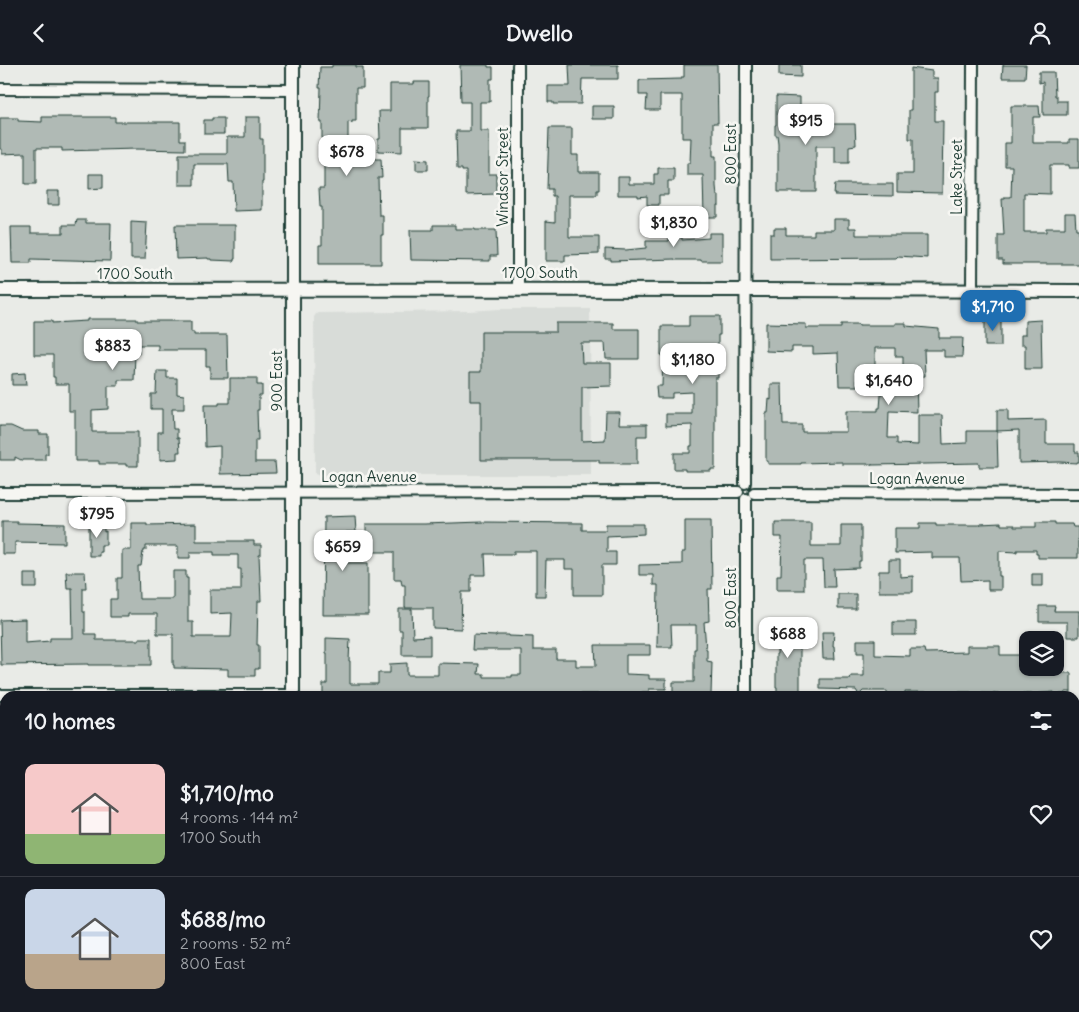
<!DOCTYPE html>
<meta charset="utf-8">
<style>
body{margin:0;font-family:Delius,sans-serif;background:#242831;color:#f1f3f6;height:100vh;display:flex;flex-direction:column;font-size:19px;white-space:nowrap}
*{box-sizing:border-box;margin:0}
p{font-size:16px;color:#9ea1a6}
.icon{flex:none;width:28px;height:28px;fill:none;stroke:currentColor;stroke-width:2;stroke-linecap:round;stroke-linejoin:round}
.map{position:relative;flex:1;overflow:hidden}
.side{position:absolute;left:0px;top:626px;width:1080px;height:321px;display:flex;flex-direction:column;background:#171b24;border-radius:15px 15px 0 0;box-shadow:0 1px 4px #0004}
.side>*{flex:none}
.fabs{position:absolute;left:1019px;top:566px;display:grid;gap:10px}
.fabs a{display:grid;place-items:center;width:45px;height:45px;border-radius:10px;background:#171b24;box-shadow:0 1px 4px #0004;font-size:25px}
.price{position:absolute;translate:-50% -42px;padding:0 11px;border-radius:10px;background:#fff;color:#222;font-size:16px;line-height:32px;filter:drop-shadow(0 1px 2px #0008)}
.price::after{content:'';position:absolute;left:50%;top:30px;width:15px;height:11px;margin-left:-8px;background:inherit;clip-path:polygon(0 0,100% 0,50% 100%)}
.price.selected{background:#1f6fb2;color:#fff}
ul{padding:0;list-style:none}
li{display:flex;align-items:center;gap:15px;height:125px;padding:0 25px}
li+li{border-top:1px solid #363941}
li span{display:grid;place-items:center;flex:none;width:140px;height:100px;border-radius:10px;color:#555}
li>.icon{margin-inline-start:auto}
span .icon{width:60px;height:60px;fill:#fffc;stroke-width:1}
li b{font-size:21px}
h2{display:flex;justify-content:space-between;align-items:center;height:60px;padding:0 25px;font-size:21px}
header{display:flex;justify-content:space-between;align-items:center;height:65px;padding:0 25px;background:#171b24;font-size:22px;font-weight:700}
.map>svg:first-child{display:block}
.built{fill:#d8dcd8}
.building{fill:#b0bab5;stroke:#1f3d34;fill-rule:evenodd}
.lines{fill:none;stroke-linecap:round;stroke-linejoin:round}
.minor-casing{stroke:#1f3d34;stroke-width:14}
.tertiary-casing{stroke:#1f3d34;stroke-width:16}
.minor{stroke:#f6f6f2;stroke-width:10}
.tertiary{stroke:#f6f6f2;stroke-width:12}
.labels{text-anchor:middle;stroke-width:5;stroke-linejoin:round;paint-order:stroke}
.street-label{font-size:15px;fill:#1f3d34;stroke:#f6f6f2}
</style>
<header><svg class="icon" aria-label="back" viewBox="0 0 24 24"><path d="M15 5l-7 7 7 7"/></svg>Dwello<svg class="icon" aria-label="person" viewBox="0 0 24 24"><circle cx="12" cy="8" r="4"/><path d="M4 21q1-7 8-7t8 7"/></svg></header>
<div class="map">
<svg width="1079" height="947" viewBox="0 0 1079 947">
<rect width="100%" height="100%" fill="#e9ebe7"/>
<filter id="ink" filterUnits="userSpaceOnUse"><feTurbulence type="fractalNoise" baseFrequency=".02" numOctaves="2"/><feDisplacementMap in="SourceGraphic" scale="10" xChannelSelector="R" yChannelSelector="G"/><feConvolveMatrix kernelMatrix="1 2 1 2 8 2 1 2 1" color-interpolation-filters="sRGB"/></filter>
<g filter="url(#ink)">
<!-- built -->
<path class="built" d="M500 244H590L591 410H317L315 409 314 252 316 249 318 248 469 246Z"/>
<!-- building -->
<path class="building" d="M332 0H356V2H363V23H356V56H352V58L348 57V94H381L382 113H378L379 150H383V170H381V199H319V180H322V142H320L319 123H324V79H322V57H320L321 23H319L320 2H332Z
M460 0H488V2H493V14H490V37H480V66H489V109H496V129L466 130V106H462V104H457L456 66H470V37H461Z
M569 0H618V14H582L581 39H553V37H548V21H570Z
M684 0H717L718 58H713V91H716V121L717 131H719V141H717V152H704L703 110H687V98H690L691 73H682V30H660V45H646L647 30H639V16H640V15L681 14V12H684Z
M779 0H801V12L779 11Z
M1003 0H1026L1025 13H1002Z
M911 3 932 6V13H938V27H935V56H943L942 128 897 127V109H913V74H909V45H911Z
M1039 7H1054L1055 31H1057V36H1067V50H1043V17L1039 18Z
M414 17H429V31H428V63H402V87L378 86V74H380L379 46H390V19H414Z
M776 31 800 32V59H855L856 80 849 81V98H835V81H816V127H778V78L777 70H775V60H776Z
M592 41H614V54H592Z
M1011 41H1039L1040 52H1033V78H1069V74H1079V103H1069V100H1050V129L1024 128V167H1046V163H1065V148H1075L1076 164H1079V199H1003V195H998V170H1004L1002 134H1005V132H1011L1012 101H1005V78H1011Z
M42 52H115V57H180V75H185V85L137 84 62 86V83H36V119H25V88L2 89V84H0V53H18V56L42 57Z
M245 52H260V74H263V117H262V145L234 146 233 117H229L228 99H194V120H179V89H227V72H245Z
M212 53H224V69H204V55H212Z
M549 63H572V90H578V107H599V125H597V130H569V172H599V189L565 190V196H546V156L555 157V131H552V124H547Z
M416 94 428 95V105H416Z
M658 103H674V116H668V130H659V140H647V131L638 132V130H618V112H629V119H654V109H658Z
M89 109H103V123L89 124Z
M835 119H893V131L834 130Z
M47 126H59V140H47Z
M682 153V175L709 173V168H722V196H701V195H675V194L611 196V194H605V184L626 185 646 183V176H669V154Z
M834 154H849V163H856V170H927V193L898 191 896 193 770 194V169H774V163H786V170H814V165H834Z
M77 155H86V158H111L110 196 31 194V198H12L11 162H31V168H63V160H76Z
M131 157 147 158 145 194H131Z
M175 160H235V194H234V196L211 195V194H208V193L176 194Z
M433 160H455V164H475V165H496L497 191H490V196L411 195 410 165H433Z
M689 251H720V270H718V313H715V404H711V406H685V404H674V388H690V381H692V360L666 361V349H692V327L672 328V333H657L656 321H662L663 290H661V261H689Z
M985 253H1001V281H985Z
M87 254H137V256H191V267H194V270H227L228 313H210V301H206V285H158V280H139V289H135L134 315H118V321H108V344L92 345V367H138V401H126V399H99V396H75V346H69V319H55V312H53V290H34V256H52V258L87 256Z
M1041 255 1042 304H1025V280H1021V270H1025V256Z
M556 258H613V264H639V294H606L605 278H581L582 298H611V321L582 322V376L605 375 606 347H620L619 359H647V371H637V399H620V398H599V395H481V336H470V307H481V267H556Z
M766 258 806 259V263H841V259H859V260H895V258H906V261L939 264V273H963L962 292H944V285H924L925 311 916 312 917 347 889 346 888 373H897V379L918 380V350H942L943 379 967 378V366H997V345H1008V356L1046 355V379H1075V387H1079V397H1077V398L1060 397 1019 398V365L997 366 998 402H979V398L872 400V399H842V397L801 398V399H768V396H766V348H768L769 334 771 335V319H782L783 360H802V367H846V346H878V343H880L882 318 903 319V291H895V283H875V307H857V321H839L838 288 813 289V282H792V287L766 286Z
M157 306H167V313H177V329L184 330V344H172L173 364H177V373H179L180 387H177V394L160 395V385H158V367H162V344H151V329H156Z
M25 308 26 320H12V309Z
M230 313H257V320H262V330H259V345H257L258 375H255V397H275L276 408 220 409V381L205 382 204 340H219V338H230Z
M0 361H11L22 366H39V369H48V389H45V395H21L15 392V395H0Z
M355 451 356 467H346V498H368V550H323L324 452Z
M685 455H711L712 524H708L709 556 704 557 706 584H707V596L712 597 711 630 709 631 673 630V617H694V584H696V560H671L672 582H657L658 520H653V510H639V500L682 499V487H685Z
M2 456H17V458L65 459V478L15 477V489H2Z
M482 457 582 458V465H606V459H644V469L607 471V487H616V500H602V530H574V504H565V495H546L545 531H536V486H514V489H485L486 510H471V527H462L461 564 433 563V543H405V520H402L401 514H394V487H366V459H424Z
M775 457H811V481H841V460H861V496H859V503L834 504 835 522H824L823 495H804V525H777V510H781L782 472H775Z
M1036 457H1055V459H1072L1073 462H1078V493H1038V489H1036V485H1017V487L999 486V511H1001V525H988V515L961 516 960 493H932V487L895 488V463H920V458H936V460H980V459L1001 458V460H1014V462H1036Z
M131 458H147V460L196 459V476H254V480H261V490H259L261 536H258L257 580H259V604H255V611H228V604L174 603V600H173V569H157V549H128V552H110V534H117V513H122V485H131ZM146 481H178V493H190V487H214V490H238V504H241V525H210V549L232 548 231 572H193V557H188V513H186V506H173V534H139L138 501H141L143 487H144V485H146Z
M104 459V467L106 466V480H101V487H99V491H89V460Z
M889 495H900V512L913 511V527H879V506H889Z
M66 507H85L86 523H83V547H85V569H96V575H139V573H151V600H88V599L1 600 0 555 25 554V578L50 576V573H73L72 523H67Z
M24 509H37V523H24Z
M1032 509H1043V521H1032Z
M838 529H856V544H838Z
M1039 541H1055L1054 546H1079V572H1067V557H1039Z
M399 544H412L413 572 430 571V590H402V565H399Z
M778 556 800 557V631H784V629H781V627H777V622H776V589H777Z
M893 557H916V570H893Z
M822 567H834L833 581H834L835 594H823Z
M473 570 496 571V570H509V571L533 572V585H556V594H576V601H596L595 580H650V590H626V609L649 610V614H666V624H649V627H642V630L610 631V629H576V630L518 631H493V630L423 631 372 630V631H323V619H327V588H326V573L350 574 349 596H350V619H378V608H390V599L407 598V610H438V598L479 599 478 609H484V612H512V610H521V585H472Z
M857 575H875V590L910 591V584H924L925 588 967 587V581H1000V590H1028V607L1071 608V627H1065V629H1054V627L1032 629 971 628V627H905V631H887V626H863L859 630 856 625 820 624V614H850L851 611H864V588H857Z"/>
<g class="lines">
<!-- minor casing -->
<g class="minor-casing">
<path id="minor" d="M518 0V224
M0 24 293 25
M972 225 973 0
M745 418 746 0
M0 428 738 427
M754 428 1079 429
M746 434V631
M0 630H293
M1075 660H1079
M0 742H5
M1075 825H1079
M747 942V947
M66 947V942"/>
</g>
<!-- tertiary casing -->
<g class="tertiary-casing">
<path id="tertiary" d="M293 0V631
M0 225C249 225 499 224 748 225 859 226 969 225 1079 226
M293 942V947"/>
</g>
<!-- minor -->
<use href="#minor" class="minor"/>
<!-- tertiary -->
<use href="#tertiary" class="tertiary"/>
</g>
</g>
<g class="labels">
<!-- street labels -->
<g class="street-label">
<text transform="translate(731 89) rotate(-90)" y="5">800 East</text>
<text transform="translate(503 112) rotate(-90)" y="5">Windsor Street</text>
<text transform="translate(957 112) rotate(-90)" y="5">Lake Street</text>
<text x="540" y="213">1700 South</text>
<text x="135" y="214">1700 South</text>
<text transform="translate(277 316) rotate(-90)" y="5">900 East</text>
<text x="369" y="417">Logan Avenue</text>
<text x="917" y="419">Logan Avenue</text>
<text transform="translate(731 533) rotate(-90)" y="5">800 East</text>
</g>
</g>
</svg>
<div class="fabs">
<a><svg class="icon" aria-label="layers" viewBox="0 0 24 24"><path d="M12 4l9 5-9 5-9-5zM3 14l9 5 9-5"/></svg></a>
</div>
<b class="price" style="left:806px;top:81px">$915</b>
<b class="price" style="left:347px;top:112px">$678</b>
<b class="price" style="left:674px;top:183px">$1,830</b>
<b class="price selected" style="left:993px;top:267px">$1,710</b>
<b class="price" style="left:113px;top:306px">$883</b>
<b class="price" style="left:693px;top:320px">$1,180</b>
<b class="price" style="left:889px;top:341px">$1,640</b>
<b class="price" style="left:97px;top:474px">$795</b>
<b class="price" style="left:343px;top:507px">$659</b>
<b class="price" style="left:788px;top:594px">$688</b>
<section class="side">
<h2>10 homes<svg class="icon" aria-label="filters" viewBox="0 0 24 24"><path d="M4 7h16M4 17h16"/><circle cx="9" cy="7" r="2"/><circle cx="15" cy="17" r="2"/></svg></h2>
<ul>
<li><span style="background:linear-gradient(#f6c9c9 70%,#8fb573 0)"><svg class="icon" aria-label="home" viewBox="0 0 24 24"><path d="M3 11l9-7 9 7M6 9v11h12V9"/></svg></span><div><b>$1,710/mo</b><p>4 rooms · 144 m²</p><p>1700 South</p></div><svg class="icon" aria-label="heart" viewBox="0 0 24 24"><path d="M12 20l-8-8c-3-5 5-10 8-4 3-6 11-1 8 4z"/></svg></li>
<li><span style="background:linear-gradient(#c9d6e8 65%,#b9a48a 0)"><svg class="icon" aria-label="home" viewBox="0 0 24 24"><path d="M3 11l9-7 9 7M6 9v11h12V9"/></svg></span><div><b>$688/mo</b><p>2 rooms · 52 m²</p><p>800 East</p></div><svg class="icon" aria-label="heart" viewBox="0 0 24 24"><path d="M12 20l-8-8c-3-5 5-10 8-4 3-6 11-1 8 4z"/></svg></li>
</ul>
</section>
</div>
